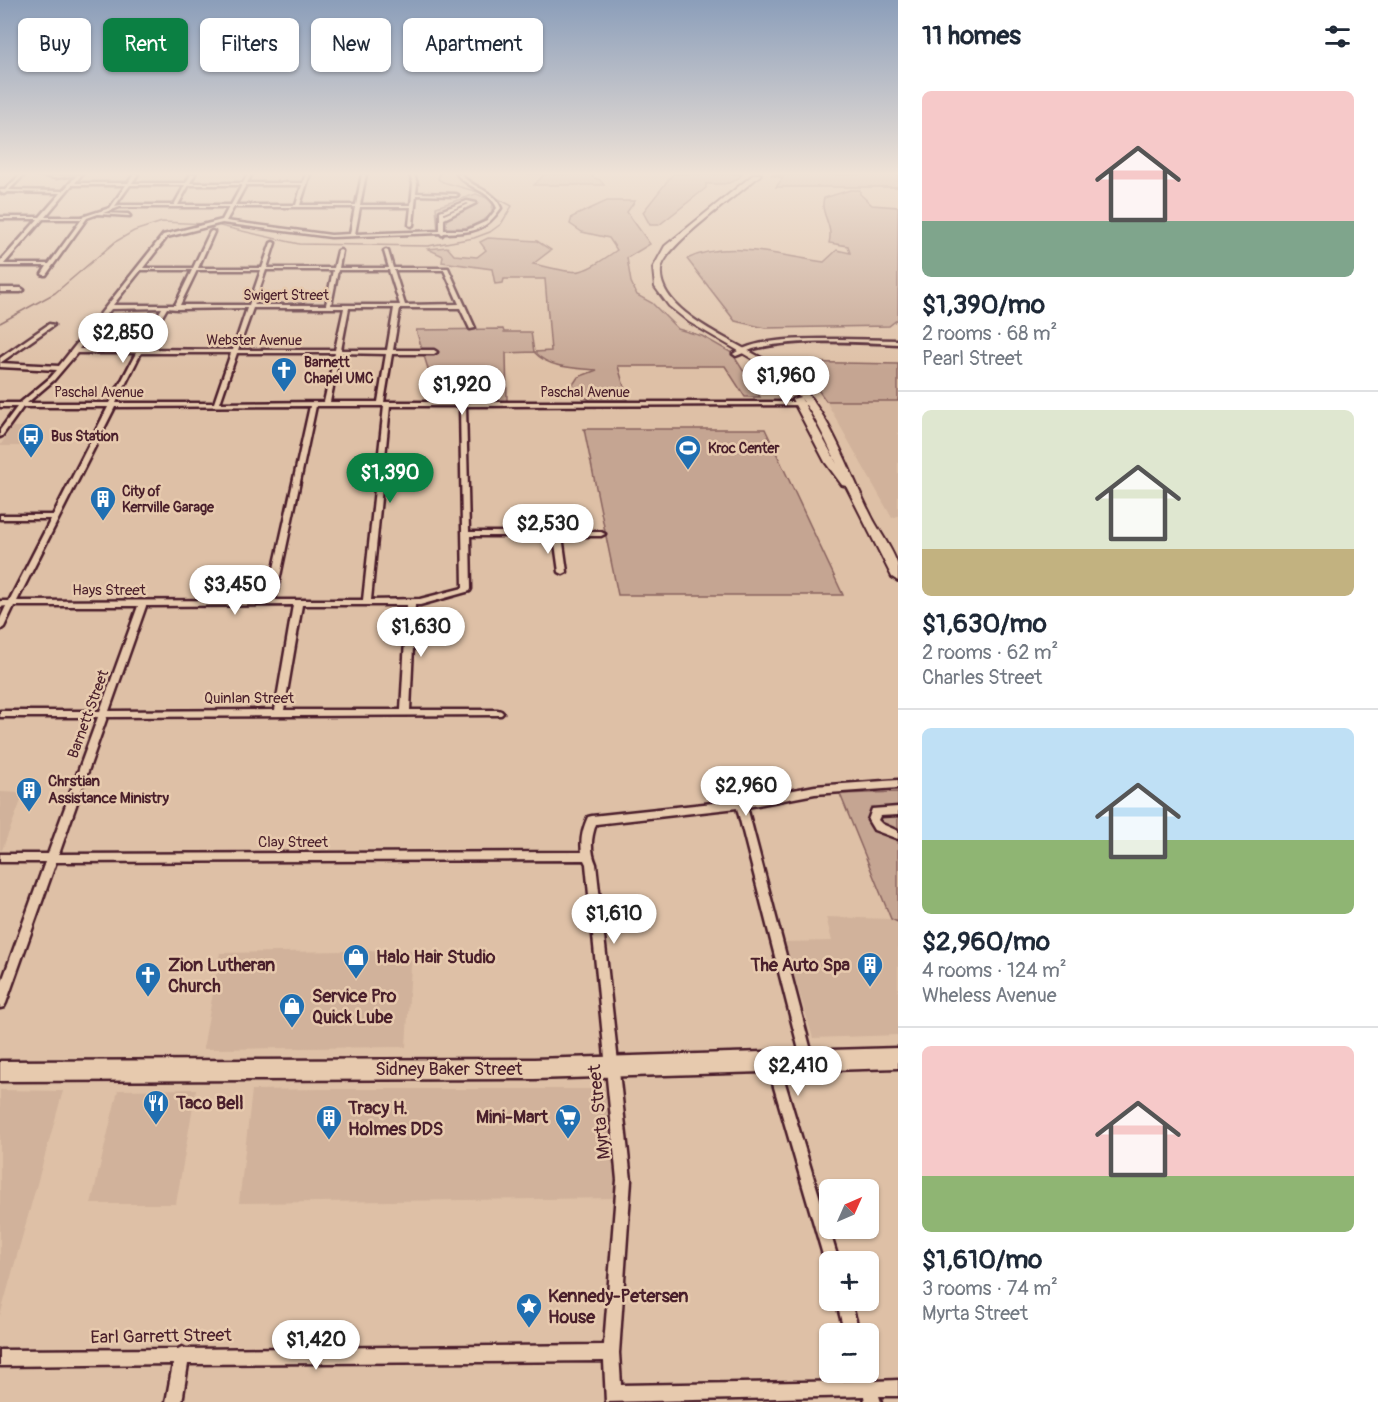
<!DOCTYPE html>
<meta charset="utf-8">
<style>
body{margin:0;font-family:Pangolin,sans-serif;background:#f2f2f3;color:#1f2937;height:100vh;display:flex;flex-direction:column;font-size:22px;white-space:nowrap}
*{box-sizing:border-box;margin:0}
p{font-size:20px;color:#747a83}
.icon{flex:none;width:33px;height:33px;fill:none;stroke:currentColor;stroke-width:2;stroke-linecap:round;stroke-linejoin:round}
.map{position:relative;flex:1;overflow:hidden}
.details{display:flex;flex-direction:column;background:#fff;width:480px}
.details>*{flex:none}
.banner{position:absolute;left:18px;top:18px;width:570px;height:54px;display:flex;gap:12px}
.needle{width:39px;rotate:45deg}
.tools{position:absolute;left:819px;top:1179px;display:grid;gap:12px}
.tools a{display:grid;place-items:center;width:60px;height:60px;border-radius:9px;background:#fff;box-shadow:0 2px 4px #0004;font-size:30px}
.price{position:absolute;translate:-50% -51px;padding:0 14px;border-radius:21px;background:#fff;color:#222;font-size:20px;line-height:39px;filter:drop-shadow(0 2px 3px #0008)}
.price::after{content:'';position:absolute;left:50%;top:36px;width:18px;height:14px;margin-left:-9px;background:inherit;clip-path:polygon(0 0,100% 0,50% 100%)}
.price.current{background:#0b8043;color:#fff}
ul{padding:0;list-style:none}
li{display:grid;align-content:center;gap:12px;height:318px;padding:0 24px}
li+li{border-top:2px solid #e0e1e3}
li span{display:grid;place-items:center;height:186px;border-radius:9px;color:#555}
li>.icon{margin-inline-start:auto}
span .icon{width:108px;height:108px;fill:#fffc;stroke-width:1}
li b{font-size:26px}
h2{display:flex;justify-content:space-between;align-items:center;height:72px;padding:0 24px;font-size:26px}
.tag{padding:0 21px;border-radius:9px;background:#fff;box-shadow:0 2px 4px #0004;font-size:21px;line-height:54px}
.tag.current{background:#0b8043;color:#fff}
main{display:flex;flex:1;min-height:0}
.map>svg:first-child{display:block}
.built{fill:#d1b29b}
.green{fill:#c5a592;stroke:#88625e;stroke-width:1.5}
.lines{fill:none;stroke-linecap:round;stroke-linejoin:round}
.stream{stroke:#7e5857;stroke-width:1.5}
.minor-casing{stroke:#4a1f2b;stroke-width:5}
.secondary-casing{stroke:#4a1f2b;stroke-width:4}
.primary-casing{stroke:#4a1f2b;stroke-width:5}
.minor{fill:#e7caae;fill-rule:evenodd}
.secondary{fill:#e7caae;fill-rule:evenodd}
.primary{fill:#e7caae;fill-rule:evenodd}
.labels{text-anchor:middle;stroke-width:5;stroke-linejoin:round;paint-order:stroke}
.far-street-label{font-size:14px;fill:#4a1f2b;stroke:#e7caae}
.far-poi-label{font-size:14px;font-weight:bold;fill:#4a1f2b;stroke:#e7caae;text-anchor:start}
.street-label{font-size:15px;fill:#4a1f2b;stroke:#e7caae}
.poi-label{font-size:15px;font-weight:bold;fill:#4a1f2b;stroke:#e7caae;text-anchor:start}
.near-poi-label{font-size:18px;font-weight:bold;fill:#4a1f2b;stroke:#e7caae;text-anchor:start}
.near-street-label{font-size:18px;fill:#4a1f2b;stroke:#e7caae}
</style>
<main>
<div class="map">
<svg width="898" height="1402" viewBox="0 0 898 1402">
<rect width="100%" height="100%" fill="#dec0a6"/>
<filter id="ink" filterUnits="userSpaceOnUse"><feTurbulence type="fractalNoise" baseFrequency=".0167" numOctaves="2"/><feDisplacementMap in="SourceGraphic" scale="12" xChannelSelector="R" yChannelSelector="G"/><feConvolveMatrix kernelMatrix="1 2 1 2 8 2 1 2 1" color-interpolation-filters="sRGB"/></filter>
<g filter="url(#ink)">
<!-- built -->
<path class="built" d="M826 401H898V516L892 518Z
M12 427H38L27 446H0Z
M0 792 24 793 2 850H0Z
M826 917 891 919 898 922V1035L813 1038 784 942 832 941Z
M412 950 406 1047 203 1049 220 953Z
M196 1089 176 1204H91L118 1090Z
M321 1089H605L618 1198 239 1203 252 1090Z
M0 1090 63 1091 0 1316Z"/>
<!-- green -->
<path class="green" d="M512 174H594L592 177 600 180 604 185H534L545 174Z
M673 174H742C733 186 721 184 706 184V188L659 225H650L643 212Z
M898 174V187H776L783 178 771 175Z
M850 190H860V194L872 205 898 207V319L889 326 765 328 735 321 687 259C727 239 781 256 824 262L837 250 850 253 848 246 829 243C834 225 819 213 824 198Z
M476 194 487 198 493 204 491 215C474 227 458 231 438 232L436 207Z
M607 201H635L627 212 650 244 627 258 631 282 637 295 652 303 678 329 702 336 732 353 760 397H745L725 366H618L628 400H590L570 389 578 377 597 370C575 368 550 369 534 352L506 353 507 401H438L416 330 503 329 504 332H531L534 352 551 351 545 279H504L503 283 495 284 492 269 442 262 443 256 428 249 447 247 454 255 477 257 486 250 480 242 488 238 537 241 551 250 533 264C580 274 577 278 617 250L609 238 582 232 570 224 572 217Z
M788 362 898 364V401H826L814 384Z
M584 429H765L843 595H618Z
M898 792V922L891 919 840 794Z"/>
<g class="lines">
<!-- stream -->
<path class="stream" d="M440 174 438 179 443 182 485 194
M220 226 299 244 428 246 474 238 490 232 501 224 512 206 491 195
M0 323 55 293 115 242 134 231 162 222 207 224"/>
<!-- minor casing -->
<g class="minor-casing">
<path id="minor" d="M21 174H25L9 190 63 191 77 175 55 178 35 174 55 176 82 174 75 183H128L134 174H138L132 183H186L191 174H195L190 183H243L248 174H252L247 183H303L306 174H310L300 205H356L362 174H366L360 205H411L413 184 410 174H414L417 184 416 193 456 194 458 195 456 196 416 195 413 225 411 226 409 225 411 207H360L355 234 440 231V211L467 201 476 203 444 219V230H467L487 221 497 208C490 190 468 189 457 174H461C472 189 494 189 501 208 484 232 473 232 444 233L442 235 440 233 331 237 222 223 167 237 143 268H193L210 232 212 231 214 232 198 268H262L271 243 273 242 275 243 267 268H334L338 251 340 250 342 251 339 268H389L384 251 386 250 388 251 393 268H448L475 328 470 329 460 308H400L393 350H434L437 352 434 354H392L384 402H812V404L810 405 466 406 469 532H601L605 534 601 536H562L567 572 563 574 559 572 554 536H470L471 589 470 591 420 605H415L410 710H498L501 711 503 713 501 715 107 717 59 854 582 852C580 839 583 828 588 817L592 816 741 800 815 786 898 780V788L815 794 747 807 814 1062 812 1066 808 1068 804 1066 802 1062 737 808 596 824C591 838 590 850 596 864L631 1180 619 1353 621 1385 860 1381 857 1372H868V1366L870 1367 875 1381 898 1380V1396H879L881 1402H865L864 1396 606 1402 604 1361 188 1364 182 1402H166L173 1364 0 1366V1350L178 1349 182 1347 186 1349 604 1345 617 1180 586 864 584 860 56 862 6 1003 4 1007 0 1008V987L45 862H0V854H48L98 717H0V711H100L138 606H14L4 627 0 630V619L6 606 0 607V601H9L51 519H0V515H53L108 407H23L2 436 0 437V430L17 407H0V403H20L50 378 57 370 0 367V363L59 366 163 235 222 220 229 207H120L103 213 128 214 130 216 98 214 87 218 46 275H44L42 274 47 266H0V262L38 219H0V217H40L61 193 7 192 4 194 0 192V190H5ZM72 185H126L110 208 82 217H45ZM130 185H185L174 205H120L115 206ZM189 185H242L231 205H178ZM246 185H302L296 205H235ZM467 203 469 204 444 215V213ZM234 207H355L350 234 331 235 226 221ZM43 219H82L49 264H4ZM141 270H192L175 305H113ZM197 270H261L249 305H180ZM266 270H333L326 305H254ZM338 270H389L400 305H331ZM394 270H444L459 304 405 305ZM162 308 138 349H79L111 309ZM167 308 177 309 247 308 233 350 143 349ZM253 308H344L335 350H238ZM349 308H394L387 350H341ZM77 353H136L110 403H27L54 380ZM141 353H231L214 403H116ZM237 353H335L324 402 220 403ZM340 353 386 354 378 402H330ZM310 406 267 600 17 601 115 407ZM316 406H384L363 600H275ZM390 406H460L463 588 420 599 371 600ZM293 605 275 710 109 711 146 606ZM302 605H407L401 710H284Z
M0 288H21L24 290 21 292H0Z
M49 324 54 325 0 363V358Z
M838 339 898 340V344C852 342 798 338 753 349 747 351 742 354 736 356L733 354C760 337 807 339 838 339Z
M898 807V815L880 816 878 820 882 824 898 831V839L874 830 868 820 872 809Z
M773 1057 777 1059 779 1063 839 1262H830V1268L827 1267 825 1262 767 1063 769 1059Z
M836 1300H850L860 1334H845Z"/>
</g>
<!-- secondary casing -->
<g class="secondary-casing">
<path id="secondary" d="M754 174H761C741 194 663 245 661 270 657 320 765 350 796 381 832 417 848 470 871 515 877 528 896 554 898 567 898 571 898 576 898 581L892 577 846 486 842 485 825 462 792 399 800 397 775 372 689 322 669 306 655 287 653 268 665 246ZM801 398C816 418 826 441 837 464Z"/>
</g>
<!-- primary casing -->
<g class="primary-casing">
<path id="primary" d="M898 1048V1068L534 1079 0 1081V1061L534 1059Z"/>
</g>
<!-- minor -->
<use href="#minor" class="minor"/>
<!-- secondary -->
<use href="#secondary" class="secondary"/>
<!-- primary -->
<use href="#primary" class="primary"/>
</g>
</g>
<!-- sky -->
<linearGradient id="sky" x2="0" y2="1"><stop stop-color="#8b9eba"/><stop offset="0.47" stop-color="#f0e3d7"/><stop offset="1" stop-color="#f0e3d7" stop-opacity="0"/></linearGradient>
<rect width="898" height="370" fill="url(#sky)"/>
<!-- icons -->
<defs>
<g id="church-pin" transform="scale(1.35)"><path d="M0 17L-7.5 6A9.5 9.5 0 1 1 7.5 6Z" fill="#1f6fb2" stroke="#e7caae"/><path d="M-1.2-6h2.4v3.5h3.3v2.4h-3.3V6h-2.4V-.1h-3.3v-2.4h3.3Z" fill="#fff"/></g>
<g id="bus-pin" transform="scale(1.35)"><path d="M0 17L-7.5 6A9.5 9.5 0 1 1 7.5 6Z" fill="#1f6fb2" stroke="#e7caae"/><path d="M-5-6H5V4H4V6H2V4H-2V6H-4V4H-5ZM-3.5-4V0h7V-4ZM-3.5 1.2v1.5H-2V1.2ZM2 1.2v1.5H3.5V1.2Z" fill="#fff"/></g>
<g id="stadium-pin" transform="scale(1.35)"><path d="M0 17L-7.5 6A9.5 9.5 0 1 1 7.5 6Z" fill="#1f6fb2" stroke="#e7caae"/><path d="M0-5a6.5 5 0 1 0 0 10a6.5 5 0 1 0 0-10ZM-3.5-1.8h7v3.6h-7Z" fill="#fff"/></g>
<g id="building-pin" transform="scale(1.35)"><path d="M0 17L-7.5 6A9.5 9.5 0 1 1 7.5 6Z" fill="#1f6fb2" stroke="#e7caae"/><path d="M-4-6H4V6H1V3H-1V6H-4ZM-2.5-4.3h1.7v1.8h-1.7ZM.8-4.3h1.7v1.8H.8ZM-2.5-1h1.7V.8h-1.7ZM.8-1h1.7V.8H.8Z" fill="#fff"/></g>
<g id="shop-pin" transform="scale(1.35)"><path d="M0 17L-7.5 6A9.5 9.5 0 1 1 7.5 6Z" fill="#1f6fb2" stroke="#e7caae"/><path d="M-5-2.5h2.3a2.7 3.5 0 0 1 5.4 0H5L5.5 6h-11ZM-1.5-2.5h3a1.5 2.3 0 0 0-3 0Z" fill="#fff"/></g>
<g id="restaurant-pin" transform="scale(1.35)"><path d="M0 17L-7.5 6A9.5 9.5 0 1 1 7.5 6Z" fill="#1f6fb2" stroke="#e7caae"/><path d="M-5-6h1v4h1v-4h1v4h1v-4h1v5L-1.5 .5V6h-2V.5L-5-1ZM5-6V6H3V1.5H1.5Q1.5-4 5-6Z" fill="#fff"/></g>
<g id="supermarket-pin" transform="scale(1.35)"><path d="M0 17L-7.5 6A9.5 9.5 0 1 1 7.5 6Z" fill="#1f6fb2" stroke="#e7caae"/><path d="M-6-5.5h2.5l.6 2H6L4.5 2H-2.5L-4.4-4H-6ZM-1.5 3.2a1.3 1.3 0 1 0 .1 0ZM3 3.2a1.3 1.3 0 1 0 .1 0Z" fill="#fff"/></g>
<g id="sight-pin" transform="scale(1.35)"><path d="M0 17L-7.5 6A9.5 9.5 0 1 1 7.5 6Z" fill="#1f6fb2" stroke="#e7caae"/><path d="M0-6L1.8-2.2L6-1.7L2.9 1.2L3.7 5.4L0 3.3L-3.7 5.4L-2.9 1.2L-6-1.7L-1.8-2.2Z" fill="#fff"/></g>
</defs>
<g fill-rule="evenodd">
<use href="#church-pin" x="284" y="370"/>
<use href="#bus-pin" x="31" y="436"/>
<use href="#stadium-pin" x="688" y="448"/>
<use href="#building-pin" x="103" y="499"/>
<use href="#building-pin" x="29" y="790"/>
<use href="#shop-pin" x="356" y="957"/>
<use href="#building-pin" x="870" y="965"/>
<use href="#church-pin" x="148" y="975"/>
<use href="#shop-pin" x="292" y="1006"/>
<use href="#restaurant-pin" x="156" y="1103"/>
<use href="#supermarket-pin" x="568" y="1117"/>
<use href="#building-pin" x="329" y="1118"/>
<use href="#sight-pin" x="529" y="1306"/>
</g>
<g class="labels">
<!-- far-street labels -->
<g class="far-street-label">
<text x="286" y="300">Swigert Street</text>
<text x="254" y="345">Webster Avenue</text>
<text x="99" y="397">Paschal Avenue</text>
<text x="585" y="397">Paschal Avenue</text>
</g>
<!-- far-poi labels -->
<g class="far-poi-label">
<text x="304" y="367">Barnett<tspan x="304" dy="16">Chapel UMC</tspan></text>
<text x="51" y="441">Bus Station</text>
<text x="708" y="453">Kroc Center</text>
<text x="122" y="496">City of<tspan x="122" dy="16">Kerrville Garage</tspan></text>
</g>
<!-- street labels -->
<g class="street-label">
<text x="109" y="595">Hays Street</text>
<text x="249" y="703">Quinlan Street</text>
<text transform="translate(88 714) rotate(-70)" y="5">Barnett Street</text>
<text x="293" y="847">Clay Street</text>
</g>
<!-- poi labels -->
<g class="poi-label">
<text x="48" y="786">Chrstian<tspan x="48" dy="17">Assistance Ministry</tspan></text>
</g>
<!-- near-poi labels -->
<g class="near-poi-label">
<text x="376" y="963">Halo Hair Studio</text>
<text x="168" y="971">Zion Lutheran<tspan x="168" dy="21">Church</tspan></text>
<text x="850" y="971" text-anchor="end">The Auto Spa</text>
<text x="312" y="1002">Service Pro<tspan x="312" dy="21">Quick Lube</tspan></text>
<text x="176" y="1109">Taco Bell</text>
<text x="348" y="1114">Tracy H.<tspan x="348" dy="21">Holmes DDS</tspan></text>
<text x="548" y="1123" text-anchor="end">Mini-Mart</text>
<text x="548" y="1302">Kennedy-Petersen<tspan x="548" dy="21">House</tspan></text>
</g>
<!-- near-street labels -->
<g class="near-street-label">
<text x="449" y="1075">Sidney Baker Street</text>
<text transform="translate(599 1112) rotate(-96)" y="6">Myrta Street</text>
<text transform="translate(161 1336) rotate(-1)" y="6">Earl Garrett Street</text>
</g>
</g>
</svg>
<div class="tools">
<a><svg class="needle" viewBox="-14 -14 28 28"><path d="M0-13l5 13h-10z" fill="#e53935"/><path d="M0 13l5-13h-10z" fill="#747a83"/></svg></a>
<a>+</a>
<a>−</a>
</div>
<b class="price" style="left:123px;top:364px">$2,850</b>
<b class="price" style="left:786px;top:407px">$1,960</b>
<b class="price" style="left:462px;top:416px">$1,920</b>
<b class="price current" style="left:390px;top:504px">$1,390</b>
<b class="price" style="left:548px;top:555px">$2,530</b>
<b class="price" style="left:235px;top:616px">$3,450</b>
<b class="price" style="left:421px;top:658px">$1,630</b>
<b class="price" style="left:746px;top:817px">$2,960</b>
<b class="price" style="left:614px;top:945px">$1,610</b>
<b class="price" style="left:798px;top:1097px">$2,410</b>
<b class="price" style="left:316px;top:1371px">$1,420</b>
<div class="banner">
<a class="tag">Buy</a>
<a class="tag current">Rent</a>
<a class="tag">Filters</a>
<a class="tag">New</a>
<a class="tag">Apartment</a>
</div>
</div>
<section class="details">
<h2>11 homes<svg class="icon" aria-label="filters" viewBox="0 0 24 24"><path d="M4 7h16M4 17h16"/><circle cx="9" cy="7" r="2"/><circle cx="15" cy="17" r="2"/></svg></h2>
<ul>
<li><span style="background:linear-gradient(#f6c9c9 70%,#7fa58c 0)"><svg class="icon" aria-label="home" viewBox="0 0 24 24"><path d="M3 11l9-7 9 7M6 9v11h12V9"/></svg></span><div><b>$1,390/mo</b><p>2 rooms · 68 m²</p><p>Pearl Street</p></div></li>
<li><span style="background:linear-gradient(#dfe7d0 75%,#c2b280 0)"><svg class="icon" aria-label="home" viewBox="0 0 24 24"><path d="M3 11l9-7 9 7M6 9v11h12V9"/></svg></span><div><b>$1,630/mo</b><p>2 rooms · 62 m²</p><p>Charles Street</p></div></li>
<li><span style="background:linear-gradient(#bfe0f5 60%,#8fb573 0)"><svg class="icon" aria-label="home" viewBox="0 0 24 24"><path d="M3 11l9-7 9 7M6 9v11h12V9"/></svg></span><div><b>$2,960/mo</b><p>4 rooms · 124 m²</p><p>Wheless Avenue</p></div></li>
<li><span style="background:linear-gradient(#f6c9c9 70%,#8fb573 0)"><svg class="icon" aria-label="home" viewBox="0 0 24 24"><path d="M3 11l9-7 9 7M6 9v11h12V9"/></svg></span><div><b>$1,610/mo</b><p>3 rooms · 74 m²</p><p>Myrta Street</p></div></li>
</ul>
</section>
</main>
